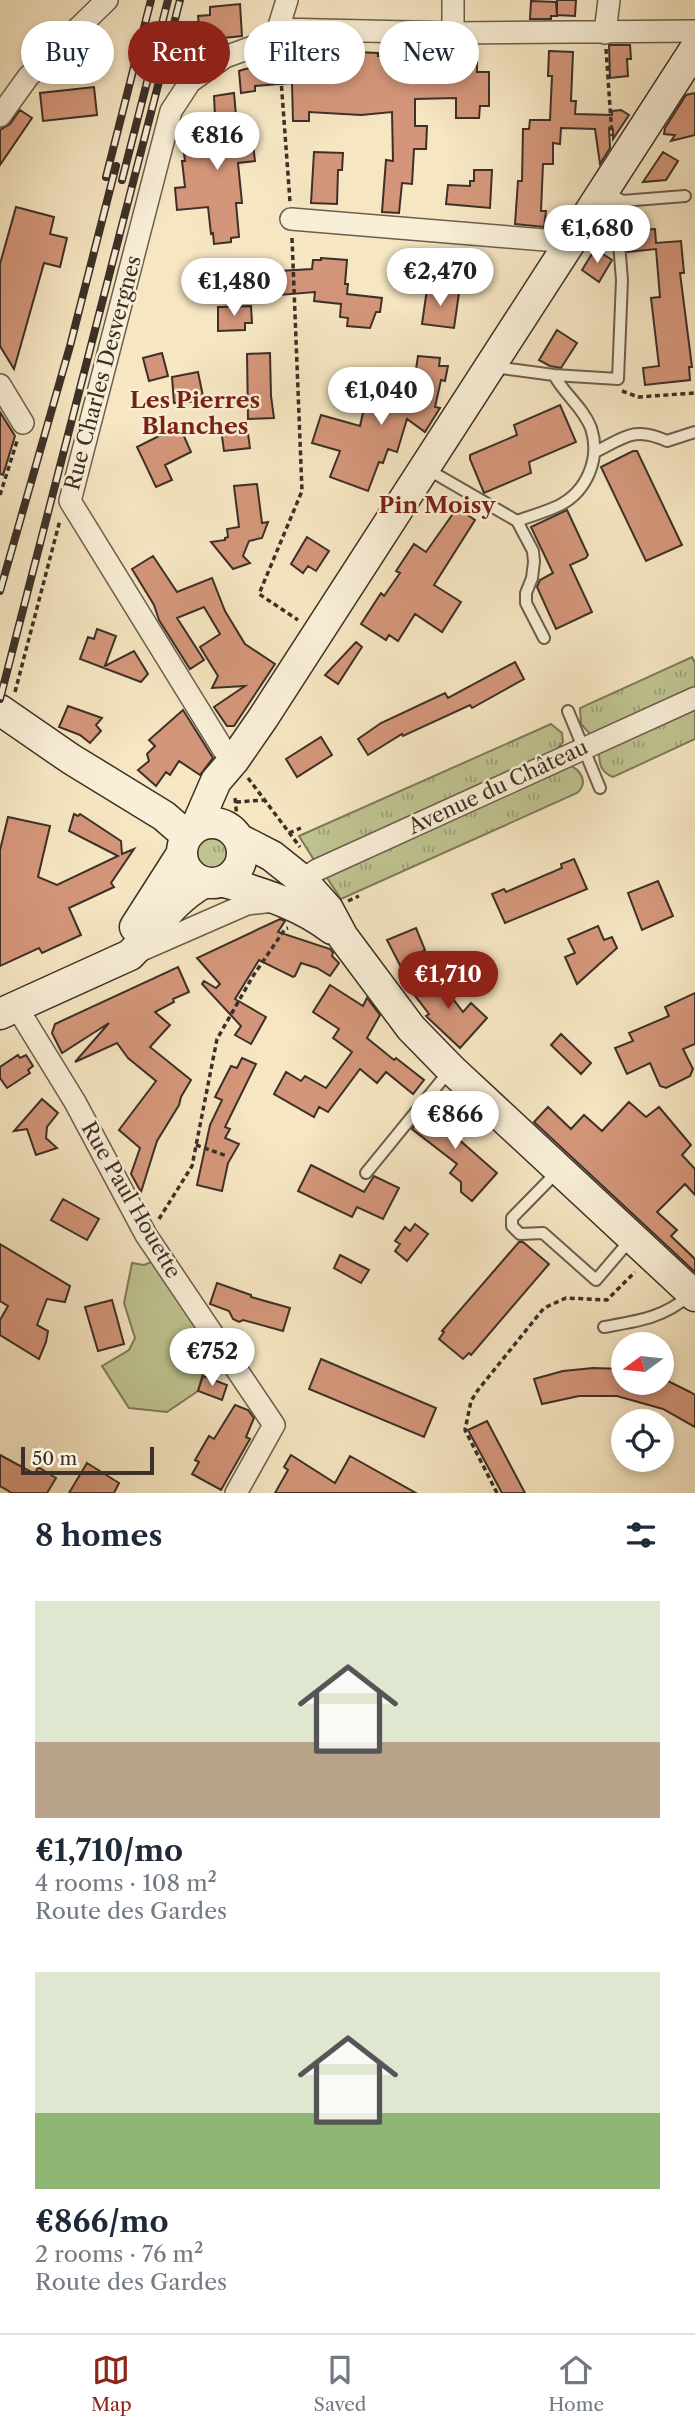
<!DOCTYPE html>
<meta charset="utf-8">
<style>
body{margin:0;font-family:"Libre Caslon Text",serif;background:#f6f6f7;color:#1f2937;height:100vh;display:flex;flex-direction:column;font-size:26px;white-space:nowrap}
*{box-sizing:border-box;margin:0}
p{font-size:23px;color:#747a83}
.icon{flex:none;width:38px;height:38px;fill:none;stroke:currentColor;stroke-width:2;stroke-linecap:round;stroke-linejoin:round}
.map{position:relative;height:1493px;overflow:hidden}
.drawer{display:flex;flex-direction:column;background:#fff;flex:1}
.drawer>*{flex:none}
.banner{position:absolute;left:21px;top:21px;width:654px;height:63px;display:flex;gap:14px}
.needle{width:46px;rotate:255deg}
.tools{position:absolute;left:611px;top:1332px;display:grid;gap:14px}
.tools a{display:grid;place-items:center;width:63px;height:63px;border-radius:50%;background:#fff;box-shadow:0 4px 10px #0003;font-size:35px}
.scale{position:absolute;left:21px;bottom:18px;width:133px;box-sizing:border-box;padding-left:7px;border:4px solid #3d3028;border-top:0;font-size:19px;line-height:24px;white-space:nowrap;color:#3d3028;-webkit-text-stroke:5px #f9efd7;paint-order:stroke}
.price{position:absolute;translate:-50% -60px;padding:0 16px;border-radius:24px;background:#fff;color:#222;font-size:23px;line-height:46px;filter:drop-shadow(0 2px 4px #0008)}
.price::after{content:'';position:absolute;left:50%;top:42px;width:21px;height:16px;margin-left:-10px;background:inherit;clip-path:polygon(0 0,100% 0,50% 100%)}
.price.current{background:#8f2418;color:#fff}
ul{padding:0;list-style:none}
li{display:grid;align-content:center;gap:14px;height:371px;padding:0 35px}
li span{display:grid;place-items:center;height:217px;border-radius:0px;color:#555}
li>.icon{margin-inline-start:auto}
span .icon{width:126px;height:126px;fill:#fffc;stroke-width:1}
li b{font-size:30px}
h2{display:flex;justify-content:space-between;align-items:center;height:84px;padding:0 35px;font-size:30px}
.tag{padding:0 24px;border-radius:32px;background:#fff;box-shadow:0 4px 10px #0003;font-size:24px;line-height:63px}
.tag.current{background:#8f2418;color:#fff}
.tabs{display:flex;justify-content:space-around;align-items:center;height:98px;border-top:2px solid #e0e1e3;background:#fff;font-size:19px;color:#747a83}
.tabs a{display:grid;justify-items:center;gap:4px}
.tabs .current{color:#8f2418}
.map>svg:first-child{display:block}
.grass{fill:url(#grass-tufts);stroke:#7e7a5c;stroke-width:2}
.park{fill:#bfc491;stroke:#7e7a5c;stroke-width:2}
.building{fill:#d4967a;stroke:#3d3028;stroke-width:2}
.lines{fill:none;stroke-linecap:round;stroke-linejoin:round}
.lane-casing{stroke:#6b5e4e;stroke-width:14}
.street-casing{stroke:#6b5e4e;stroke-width:24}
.secondary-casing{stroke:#3d3028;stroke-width:33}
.path{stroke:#3d3028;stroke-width:3.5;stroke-dasharray:5 3.5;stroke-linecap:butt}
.lane{stroke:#f9efd7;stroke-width:10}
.street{stroke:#f9efd7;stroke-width:21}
.secondary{stroke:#f9efd7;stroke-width:30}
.rail-casing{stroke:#3d3028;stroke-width:8}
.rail{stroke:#f9efd7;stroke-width:5;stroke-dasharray:16;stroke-linecap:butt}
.labels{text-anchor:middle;stroke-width:5;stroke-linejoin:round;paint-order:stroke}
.street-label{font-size:21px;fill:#3d3028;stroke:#f9efd7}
.neighbourhood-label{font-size:23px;font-weight:bold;fill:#7a1f14;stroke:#f9efd7}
</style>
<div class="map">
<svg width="695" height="1493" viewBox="0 0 695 1493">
<defs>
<pattern id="grass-tufts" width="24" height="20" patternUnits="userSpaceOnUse" patternTransform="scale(1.75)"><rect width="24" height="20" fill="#bfc491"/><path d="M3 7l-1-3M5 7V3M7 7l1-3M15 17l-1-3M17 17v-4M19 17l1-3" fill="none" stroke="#9ca076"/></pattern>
</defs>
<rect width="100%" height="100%" fill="#f6e6c2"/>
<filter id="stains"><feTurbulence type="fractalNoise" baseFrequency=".00286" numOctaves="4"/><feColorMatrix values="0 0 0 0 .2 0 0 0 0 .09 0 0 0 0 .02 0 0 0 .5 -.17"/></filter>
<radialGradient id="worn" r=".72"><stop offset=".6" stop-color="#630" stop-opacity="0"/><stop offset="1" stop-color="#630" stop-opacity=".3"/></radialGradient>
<!-- grass -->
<path class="grass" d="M692 657 695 663V688L594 735 589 733 581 724 580 708Z
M695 707V739L613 777C600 772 599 763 599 750Z
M551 724 562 733 563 742 555 752 314 860 299 836Z
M568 765C581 769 589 783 577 793L341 899 325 875Z
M193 856a18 18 0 1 1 36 0a18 18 0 1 1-36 0Z"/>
<!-- park -->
<path class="park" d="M154 1261 210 1345 198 1391 167 1412 129 1408 102 1366 129 1350 135 1338 124 1303 132 1263 144 1265Z"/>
<!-- building -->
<path class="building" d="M557 0H576L575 16 557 15Z
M531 1 556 2 557 16H551V19H530Z
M240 4 242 36 194 41 193 25H199L198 16 210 15V7Z
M95 41 111 45 106 67 89 62Z
M609 45H630L631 59H627L628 76 610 78Z
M549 51 573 52 571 101H576L575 114 612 115V111L621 110 629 115 613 139V129L609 128 610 148 600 164 595 129 561 128 560 144 553 143V164H543L541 211H546L544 227 515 224 518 181H522L523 129H529L530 120H550L552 76H548Z
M356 52 378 53V56L464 55V61H477V72H489V106H480L479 118H456V98L415 99V126H427L426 149H414L412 184 402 183 399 213 382 212 386 160 393 161 392 112 361 115 309 112V121H293L292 83 255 86V91L241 93 239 71 245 69 291 64V62H315V69H347V61H356Z
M94 87 97 115 43 121 40 93Z
M234 93 237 127 242 126 243 137 252 136 255 161 238 163 242 203H236L239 237 231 238V242L214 244 213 233 211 234 208 207 177 210 175 188 185 187 182 161H185L183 146 196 144V138L216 137 214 96Z
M695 93V135L671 141 675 135 664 134 665 128 686 95Z
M20 110 32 118 0 165V130L10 124Z
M314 152 343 153 342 170H338L337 204 311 203Z
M663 152 678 161 666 180 643 182Z
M474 170H492L490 208 446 204 448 185 470 186V181H474Z
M16 207 54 217 50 234 67 238 60 267 44 263 14 369 0 346V264Z
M655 229 656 243 681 241 684 273H680L692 367H689L690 380 645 385 643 368 659 366 651 298 660 297 656 249 628 252 626 231Z
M595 249 612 260 599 282 582 270Z
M321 258 347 260 345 284H348L347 294 382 298 380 312H376L370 328 347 326 348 318 340 317 341 304 314 301 315 292 279 295V271L312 269 313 260H321Z
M427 289 459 293 454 328 422 324Z
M251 306 252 323H245V330L218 331V307Z
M557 330 577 343 561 368 550 366 539 360Z
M162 353 168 376 149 381 143 358Z
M270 353 271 396 274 418 248 419 247 354Z
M418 356 440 358 439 366H448L445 381 441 380 435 407 440 408 425 432 407 419 397 452 388 449 383 463 379 462 368 491 330 477 340 451 312 443 321 415 360 426 365 404 395 409 397 400 403 401 406 380 414 382Z
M198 372 204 401 174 403 172 377Z
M560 405 576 442 529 462 531 473 484 493 470 459V455L517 435 514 425Z
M0 412 15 436 3 475 0 474Z
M247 426 250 448 224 451 221 429Z
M183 434 191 452 165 465 172 480 156 487 137 447 159 436Z
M633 451H637L682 545 646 561 601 467Z
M257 484 262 523 268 522 262 538 249 541 243 556 250 563 233 569 211 542 225 540V538L228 537 227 529 239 527 234 486Z
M457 508 475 520 434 585 461 602 442 632 415 614 398 641 389 635 386 640 361 624 381 593 384 596 400 573 396 571 414 544 426 552Z
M567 510 588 555 586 558 570 565 592 612 556 629 537 587 540 580 553 573 531 527Z
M307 537 329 551 316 571 308 566 303 573 291 564Z
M153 556 177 592 212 578 225 611 245 644 275 664 234 726H227L214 707 245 686 212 688 218 676 200 647 220 634 204 607 177 618 204 660 190 669 159 620 154 605 132 569Z
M97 629 116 636 105 666 134 651 148 674 141 682 80 659 88 637 94 639Z
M356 642 362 647 338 684 325 675Z
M515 662 524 679 472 708 470 705 403 736 402 734 368 755 358 739 381 723 445 693 448 698Z
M68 706 102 718 96 725 101 731 90 743 80 735 59 727Z
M183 710 213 758 200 775 179 761 170 775 166 772 156 786 138 770 149 761 147 754 155 746 149 740Z
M321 737 332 755 297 777 286 759Z
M74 814 78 816 80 814 121 841 122 854 134 849 111 883 114 887 69 908 81 935 42 953 39 948 0 966V850L8 817 50 826 38 877 57 885 118 856 69 831Z
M574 859 587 889 505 923 492 894 504 889 506 892 562 868 561 864Z
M658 881 673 916 642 930 628 893Z
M280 919 285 921 278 932 330 949 333 953 332 956 339 963 330 976 317 968 301 963 295 976 293 977 259 960 235 999 266 1017 251 1044 235 1035 241 1026 202 984 204 981 216 988 220 984 197 958Z
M598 926 604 940 612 937 617 948 577 984 565 957 575 953 568 939Z
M416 928 425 950 418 954 424 965 404 973 387 940Z
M178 967 189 992 173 999 174 1002 155 1012 170 1025 150 1047 191 1080 181 1097 179 1105 157 1141 141 1192 131 1174 140 1148 119 1130 156 1081 128 1058 117 1043 75 1062 109 1023 62 1053 52 1033 55 1024Z
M423 969 439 989 443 986 463 1012 471 1003 487 1018 460 1048 426 1016 429 1014 413 993Z
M330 985 363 1006 367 998 380 1015 367 1038 394 1060 396 1058 424 1080 413 1094 386 1072 377 1083 360 1069 328 1112 319 1107 314 1117 274 1094 286 1072 301 1081 305 1076 326 1088 352 1052 333 1038 339 1029 313 1012Z
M695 993V1044L683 1049 693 1069 690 1076 666 1088 660 1086 650 1063 627 1074 615 1048 633 1041 629 1033 669 1016 665 1007Z
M561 1034 591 1063 581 1074 551 1045Z
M18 1055 20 1058 26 1055 33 1066 28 1070 30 1073 7 1088 0 1078V1067Z
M242 1058 256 1064 225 1127 230 1129 225 1138 239 1144 228 1163 222 1191 197 1185 210 1125 222 1100 215 1097 231 1066 237 1068Z
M42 1099 58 1113 47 1127 46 1138 57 1148 36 1155 27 1129 14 1131Z
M629 1102 646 1117 659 1107 691 1145 682 1155 695 1169V1195L685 1184 657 1212 677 1230 671 1236 695 1259V1272L534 1122 548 1107 571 1129 584 1115 602 1131Z
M432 1104 462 1128 456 1137 497 1173 472 1201 461 1192V1182L450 1173 457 1164 412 1129Z
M311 1165 364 1192 374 1176 399 1188 383 1219 357 1207 352 1217 298 1191Z
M63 1199 99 1219 87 1240 51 1220Z
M415 1224 428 1234 407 1261 395 1251 400 1244 395 1241 405 1227 410 1231Z
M519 1242H523L549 1264 471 1355 469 1353 463 1359 439 1339 444 1332 442 1331Z
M0 1244 70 1286 65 1302 47 1299 37 1325 48 1331 46 1342 39 1359 0 1335V1320L8 1306 0 1301Z
M340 1255 369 1270 361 1283 334 1268Z
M217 1283 251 1295V1297L290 1308 283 1331 243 1320 239 1322 233 1319 229 1311 210 1304Z
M112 1300 124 1344 98 1351 85 1307Z
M321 1359 436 1408 424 1437 309 1389Z
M593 1368 623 1369V1382H662V1378L690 1392 695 1395V1427L663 1409 617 1396H579L542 1404 534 1379 563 1371Z
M203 1376 227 1385 222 1400 198 1391Z
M235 1405 248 1410 254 1418 246 1437 250 1439 221 1490 192 1474 199 1462 195 1460 209 1436 214 1439Z
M487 1421 525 1493H502L468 1430Z
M0 1455 35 1474 38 1467 56 1478 47 1493H12L0 1486Z
M291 1455 335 1483 350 1456 416 1493H275L288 1470 284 1467Z
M87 1463 119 1483 114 1493H69Z"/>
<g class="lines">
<!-- lane casing -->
<g class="lane-casing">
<path id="lane" d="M616 197 622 201 685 196
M494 367 554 375 618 379 622 280 616 207 622 201
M595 452C625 437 635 426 667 441L695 432
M427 469 517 521 533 551 534 562 532 578 526 593V603L544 638
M517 521C531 516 545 512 558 506 587 492 601 458 591 428 583 407 564 394 554 375
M568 711 600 788
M557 1172 512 1218V1226L520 1234 543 1233 596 1280 631 1239
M366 1173 450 1070
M604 1327C638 1321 663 1318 690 1295"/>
</g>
<!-- street casing -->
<g class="street-casing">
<path id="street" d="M278 29 453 33 695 31
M453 33V0
M605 33 609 0
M0 116 28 77 107 0
M291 219 569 242
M0 385 23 423
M234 760 223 749 70 501 171 111 190 82 225 57 258 45 278 29 287 0
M302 880 317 870 695 698
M135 953 247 904 275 901
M16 1006 75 1102 146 1235 274 1425 236 1493"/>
</g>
<!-- secondary casing -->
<g class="secondary-casing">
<path id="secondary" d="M0 710 71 759 164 816 187 836
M182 853a30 30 0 1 1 60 0a30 30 0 1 1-60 0Z
M196 827 216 781 234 760 263 718 695 49
M239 839 272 856 302 880 328 909 343 937 411 1028 451 1069 695 1296
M225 882C263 894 300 904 332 929
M135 927 181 855
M0 1014 130 955C157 928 169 903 203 883"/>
</g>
<!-- path -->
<path class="path" d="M606 49 612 136
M279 52 290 202
M292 238 302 491 259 594 298 620
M622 391 638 397 695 393
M0 495 17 441
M15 692 60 520
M248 778 300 847
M235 798 237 818
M236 802 265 800
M289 833 301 828
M348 901 359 896
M196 1145 227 1156
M159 1219 192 1166 217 1039 253 976 285 929 288 928
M497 1493 465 1430 471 1401 478 1390 544 1308 566 1298 607 1300 635 1272"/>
<!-- lane -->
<use href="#lane" class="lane"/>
<!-- street -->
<use href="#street" class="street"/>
<!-- secondary -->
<use href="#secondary" class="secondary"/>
<!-- rail casing -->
<g class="rail-casing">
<path id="rail" d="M106 177 151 0
M122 180 168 0
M0 591 70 346 116 166
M0 699 180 0"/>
</g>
<!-- rail -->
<use href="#rail" class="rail"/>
</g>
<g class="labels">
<!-- street labels -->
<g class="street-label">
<text transform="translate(103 373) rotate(-75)" y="7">Rue Charles Desvergnes</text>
<text transform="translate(498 787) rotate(-25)" y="7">Avenue du Château</text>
<text transform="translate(131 1200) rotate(60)" y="7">Rue Paul Houette</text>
</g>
<!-- neighbourhood labels -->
<g class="neighbourhood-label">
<text x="195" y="408">Les Pierres<tspan x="195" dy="26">Blanches</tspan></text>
<text x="437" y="513">Pin Moisy</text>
</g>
</g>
<rect width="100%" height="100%" filter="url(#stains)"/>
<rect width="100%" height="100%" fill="url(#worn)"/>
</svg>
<div class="tools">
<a><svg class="needle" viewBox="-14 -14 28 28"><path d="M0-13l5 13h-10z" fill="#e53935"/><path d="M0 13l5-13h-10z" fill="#747a83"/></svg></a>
<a><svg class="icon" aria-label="locate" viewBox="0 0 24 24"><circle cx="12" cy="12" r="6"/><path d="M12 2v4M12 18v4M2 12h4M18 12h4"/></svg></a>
</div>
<div class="scale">50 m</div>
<b class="price" style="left:217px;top:172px">€816</b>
<b class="price" style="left:597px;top:265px">€1,680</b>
<b class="price" style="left:440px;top:308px">€2,470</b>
<b class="price" style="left:234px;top:318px">€1,480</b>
<b class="price" style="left:381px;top:427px">€1,040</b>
<b class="price current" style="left:448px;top:1011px">€1,710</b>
<b class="price" style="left:455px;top:1151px">€866</b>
<b class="price" style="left:212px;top:1388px">€752</b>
<div class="banner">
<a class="tag">Buy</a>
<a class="tag current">Rent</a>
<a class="tag">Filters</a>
<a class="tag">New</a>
</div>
</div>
<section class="drawer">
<h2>8 homes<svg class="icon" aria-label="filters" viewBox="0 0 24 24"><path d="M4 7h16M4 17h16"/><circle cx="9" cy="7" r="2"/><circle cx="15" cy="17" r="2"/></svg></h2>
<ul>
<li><span style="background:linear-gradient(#dfe7d0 65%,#b9a48a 0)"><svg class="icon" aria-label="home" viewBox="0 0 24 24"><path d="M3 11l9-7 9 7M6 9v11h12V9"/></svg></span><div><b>€1,710/mo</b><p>4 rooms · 108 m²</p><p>Route des Gardes</p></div></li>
<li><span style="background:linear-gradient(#dfe7d0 65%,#8fb573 0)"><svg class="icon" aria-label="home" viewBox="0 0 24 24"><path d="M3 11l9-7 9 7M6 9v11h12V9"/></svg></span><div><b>€866/mo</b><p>2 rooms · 76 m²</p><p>Route des Gardes</p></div></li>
</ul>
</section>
<nav class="tabs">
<a class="current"><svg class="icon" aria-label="map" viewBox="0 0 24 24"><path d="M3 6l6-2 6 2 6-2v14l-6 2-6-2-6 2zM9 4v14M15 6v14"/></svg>Map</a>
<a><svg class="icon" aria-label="saved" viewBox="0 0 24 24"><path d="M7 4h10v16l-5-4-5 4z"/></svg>Saved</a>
<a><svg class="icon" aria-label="home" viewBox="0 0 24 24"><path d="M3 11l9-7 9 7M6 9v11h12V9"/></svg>Home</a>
</nav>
